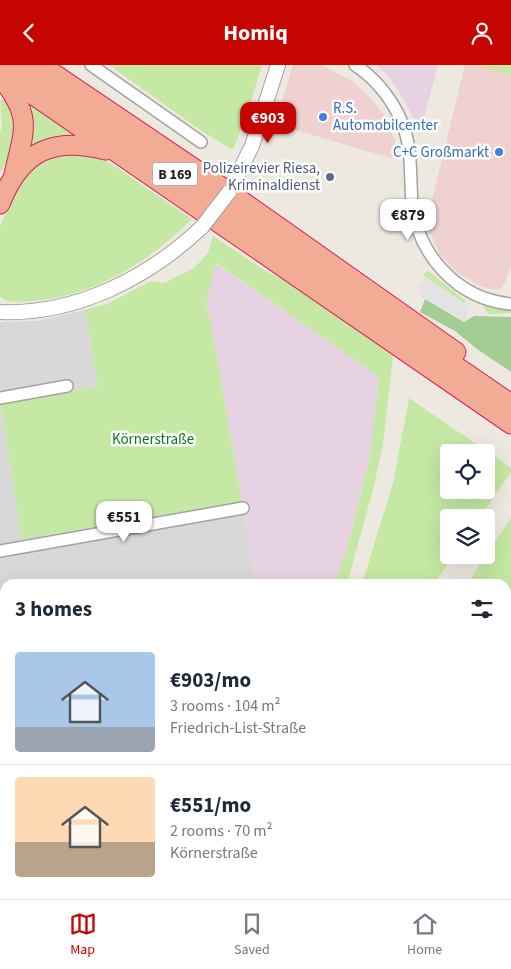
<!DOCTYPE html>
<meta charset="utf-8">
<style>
body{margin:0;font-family:"Source Sans 3",sans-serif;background:#f2f2f3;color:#1f2937;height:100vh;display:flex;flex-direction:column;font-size:19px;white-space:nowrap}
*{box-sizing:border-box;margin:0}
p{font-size:16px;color:#747a83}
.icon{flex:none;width:28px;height:28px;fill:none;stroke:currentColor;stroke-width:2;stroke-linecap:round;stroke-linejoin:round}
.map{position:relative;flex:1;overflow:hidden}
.details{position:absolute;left:0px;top:514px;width:511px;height:321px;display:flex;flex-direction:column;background:#fff;border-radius:15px 15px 0 0;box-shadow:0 5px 20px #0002}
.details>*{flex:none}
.tools{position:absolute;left:440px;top:379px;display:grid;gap:10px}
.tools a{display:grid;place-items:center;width:55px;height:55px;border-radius:5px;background:#fff;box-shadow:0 5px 20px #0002;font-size:25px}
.price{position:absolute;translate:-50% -42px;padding:0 11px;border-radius:10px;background:#fff;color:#222;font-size:16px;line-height:32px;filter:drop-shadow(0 1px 2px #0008)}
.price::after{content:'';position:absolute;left:50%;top:30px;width:15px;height:11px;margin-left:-8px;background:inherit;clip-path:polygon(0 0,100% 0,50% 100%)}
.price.on{background:#c60400;color:#fff}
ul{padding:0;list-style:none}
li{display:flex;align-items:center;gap:15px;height:125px;padding:0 15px}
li+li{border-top:1px solid #e0e1e3}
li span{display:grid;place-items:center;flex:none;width:140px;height:100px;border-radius:5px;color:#555}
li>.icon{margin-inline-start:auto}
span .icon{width:60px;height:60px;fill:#fffc;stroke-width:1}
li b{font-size:21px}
h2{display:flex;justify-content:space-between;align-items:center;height:60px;padding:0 15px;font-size:21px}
header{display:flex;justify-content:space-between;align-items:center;height:65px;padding:0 15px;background:#c60400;color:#fff;font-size:22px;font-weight:700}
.menu{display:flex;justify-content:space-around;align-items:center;height:70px;border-top:1px solid #e0e1e3;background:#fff;font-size:14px;color:#747a83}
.menu a{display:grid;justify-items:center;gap:2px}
.menu .on{color:#c60400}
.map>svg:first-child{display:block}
.residential{fill:#d9d8d8}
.commercial{fill:#efd1cf}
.industrial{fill:#e6d2e2}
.farmland{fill:#eaedcb}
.grass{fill:#c5e9a4;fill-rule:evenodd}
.forest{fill:#a4cd94}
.parking{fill:#e3e3e3}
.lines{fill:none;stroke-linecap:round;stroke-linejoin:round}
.minor-casing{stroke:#a2a2a2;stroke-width:14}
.tertiary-casing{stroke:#a2a2a2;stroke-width:16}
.trunk-casing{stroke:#d7215c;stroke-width:21}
.minor{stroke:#fff;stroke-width:11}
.tertiary{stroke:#fff;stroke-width:14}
.trunk{stroke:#f2ac96;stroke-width:19}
.rail{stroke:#696969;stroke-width:3;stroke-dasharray:10 10;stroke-linecap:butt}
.tertiary-bridge-casing{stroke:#a2a2a2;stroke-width:16;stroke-linecap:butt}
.tertiary-bridge{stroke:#fff;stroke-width:14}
.shop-dot{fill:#3f7fe0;stroke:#fff;stroke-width:2}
.service-dot{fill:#5c6f8a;stroke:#fff;stroke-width:2}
.labels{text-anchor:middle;stroke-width:5;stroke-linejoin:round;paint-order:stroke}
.shield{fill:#fff;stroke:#5f5f5f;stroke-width:1}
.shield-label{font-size:14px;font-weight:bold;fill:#1b1b1b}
.shop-label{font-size:15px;fill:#366cbe;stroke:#fff;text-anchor:start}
.service-label{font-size:15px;fill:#4e5e75;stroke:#fff;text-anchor:end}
.park-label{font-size:15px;fill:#0a7915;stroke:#fff}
</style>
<header><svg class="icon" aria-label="back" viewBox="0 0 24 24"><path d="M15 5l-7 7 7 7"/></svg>Homiq<svg class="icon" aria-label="person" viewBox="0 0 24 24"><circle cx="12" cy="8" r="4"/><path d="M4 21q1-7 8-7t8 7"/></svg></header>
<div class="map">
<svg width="511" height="834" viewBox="0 0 511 834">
<rect width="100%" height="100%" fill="#ede9e0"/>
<!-- residential -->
<path class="residential" d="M85 245 98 322 0 336V257L36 256Z
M0 337 22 473 242 437 256 519H5V742L0 743Z
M0 822H5V830H313L314 834H0Z"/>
<!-- commercial -->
<path class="commercial" d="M293 0H321L352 16 370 32 383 49 394 73 398 95 275 59Z
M465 0H477L511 10V199L506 216 502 222 497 225 482 222 456 207 440 189 426 160Z"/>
<!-- industrial -->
<path class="industrial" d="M376 0H438L419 72 414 54 398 25 386 9Z
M215 198 379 312 369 396 347 484 334 519H256L210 252 206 241Z"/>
<!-- farmland -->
<path class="farmland" d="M511 626V834H314L313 830H506V627Z"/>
<!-- grass -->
<path class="grass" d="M109 0H262L247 49 233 85 203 67Z
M477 0H511V10Z
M18 27 85 73 24 93Z
M7 33 18 55 12 86 0 108V67L2 61 0 36Z
M60 83 103 93 192 154C148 197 96 231 32 236 21 236 8 240 0 231V162L19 115 31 100Z
M213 171 266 206 290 218 393 291 383 379 374 421 347 519 335 516 347 484 369 396 379 312 216 198 206 241 210 252 242 437 22 474 0 336 98 322 85 245 107 239 151 216 164 218 194 203 208 188Z
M428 206 466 236 464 238 423 210Z
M481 237 511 245V248L488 249Z
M409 333 511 403V407L480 452H449V490H454L434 519H362L393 418ZM449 388H486V425H449Z
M511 453V586H506V519H467Z"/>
<!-- forest -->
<path class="forest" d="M425 234 464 257 474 251 511 252V307L477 284 455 266 420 247Z"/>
<!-- parking -->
<path class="parking" d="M426 212 471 243 464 257 425 234 418 228 419 221Z"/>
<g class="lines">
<!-- minor casing -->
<g class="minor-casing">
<path id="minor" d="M91 0 201 77
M355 0C377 14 397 40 405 66 412 89 410 114 412 138 418 190 457 234 511 239
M0 333 67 321
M0 486 243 443
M0 630 5 633
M0 657 5 655
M0 694 4 715"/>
</g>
<!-- tertiary casing -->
<g class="tertiary-casing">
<path id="tertiary" d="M229 127 252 81 278 0
M0 247C76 250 148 213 202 162"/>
</g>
<!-- trunk casing -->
<g class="trunk-casing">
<path id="trunk" d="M17 0 511 339
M41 0 229 127 456 287
M0 7 511 359
M2 14C33 53 24 65 14 109
M0 139C21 86 52 71 106 85"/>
</g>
<!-- minor -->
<use href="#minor" class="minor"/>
<!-- tertiary -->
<use href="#tertiary" class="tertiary"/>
<!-- trunk -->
<use href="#trunk" class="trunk"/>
<!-- rail -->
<path class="rail" d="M506 609 511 608
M0 781H5"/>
<!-- tertiary-bridge casing -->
<g class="tertiary-bridge-casing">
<path id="tertiary-bridge" d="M202 162 229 127"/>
</g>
<!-- tertiary-bridge -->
<use href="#tertiary-bridge" class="tertiary-bridge"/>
</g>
<!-- markers -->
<g class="shop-dot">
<circle cx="323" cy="52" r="5"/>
<circle cx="499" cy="87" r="5"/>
</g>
<circle class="service-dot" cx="330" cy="112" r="5"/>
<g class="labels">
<!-- shield labels -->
<rect class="shield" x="152.5" y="97.5" width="45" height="23" rx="4"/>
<g class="shield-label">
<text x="175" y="114">B 169</text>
</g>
<!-- shop labels -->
<g class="shop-label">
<text x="333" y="48">R.S.<tspan x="333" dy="17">Automobilcenter</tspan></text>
<text x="489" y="92" text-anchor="end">C+C Großmarkt</text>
</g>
<!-- service labels -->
<g class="service-label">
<text x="320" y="108">Polizeirevier Riesa,<tspan x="320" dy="17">Kriminaldienst</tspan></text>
</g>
<!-- park labels -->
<g class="park-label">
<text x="153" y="379">Körnerstraße</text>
</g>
</g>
</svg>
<div class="tools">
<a><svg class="icon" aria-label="locate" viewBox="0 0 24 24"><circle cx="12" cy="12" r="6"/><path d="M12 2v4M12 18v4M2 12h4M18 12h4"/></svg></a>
<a><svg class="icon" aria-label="layers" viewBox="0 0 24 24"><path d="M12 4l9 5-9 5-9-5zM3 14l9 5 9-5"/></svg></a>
</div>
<b class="price on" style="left:268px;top:79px">€903</b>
<b class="price" style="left:408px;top:176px">€879</b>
<b class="price" style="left:124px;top:478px">€551</b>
<section class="details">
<h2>3 homes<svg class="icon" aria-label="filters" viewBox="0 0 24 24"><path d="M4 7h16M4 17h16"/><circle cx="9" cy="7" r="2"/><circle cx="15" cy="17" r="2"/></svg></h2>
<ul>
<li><span style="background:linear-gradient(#a9c7e8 75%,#9aa5b1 0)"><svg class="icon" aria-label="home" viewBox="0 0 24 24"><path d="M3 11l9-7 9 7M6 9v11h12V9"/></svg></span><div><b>€903/mo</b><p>3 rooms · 104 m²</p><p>Friedrich-List-Straße</p></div></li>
<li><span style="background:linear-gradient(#ffd9b3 65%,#b9a48a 0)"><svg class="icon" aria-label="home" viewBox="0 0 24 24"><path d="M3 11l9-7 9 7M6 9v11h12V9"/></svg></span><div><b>€551/mo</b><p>2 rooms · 70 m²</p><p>Körnerstraße</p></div></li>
</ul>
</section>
</div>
<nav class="menu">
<a class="on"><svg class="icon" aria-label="map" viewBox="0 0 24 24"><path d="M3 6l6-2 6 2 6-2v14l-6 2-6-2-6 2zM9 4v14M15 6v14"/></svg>Map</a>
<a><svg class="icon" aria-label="saved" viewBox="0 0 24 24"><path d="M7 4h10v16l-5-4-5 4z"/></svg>Saved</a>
<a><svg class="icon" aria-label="home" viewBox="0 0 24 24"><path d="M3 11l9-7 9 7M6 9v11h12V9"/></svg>Home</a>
</nav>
